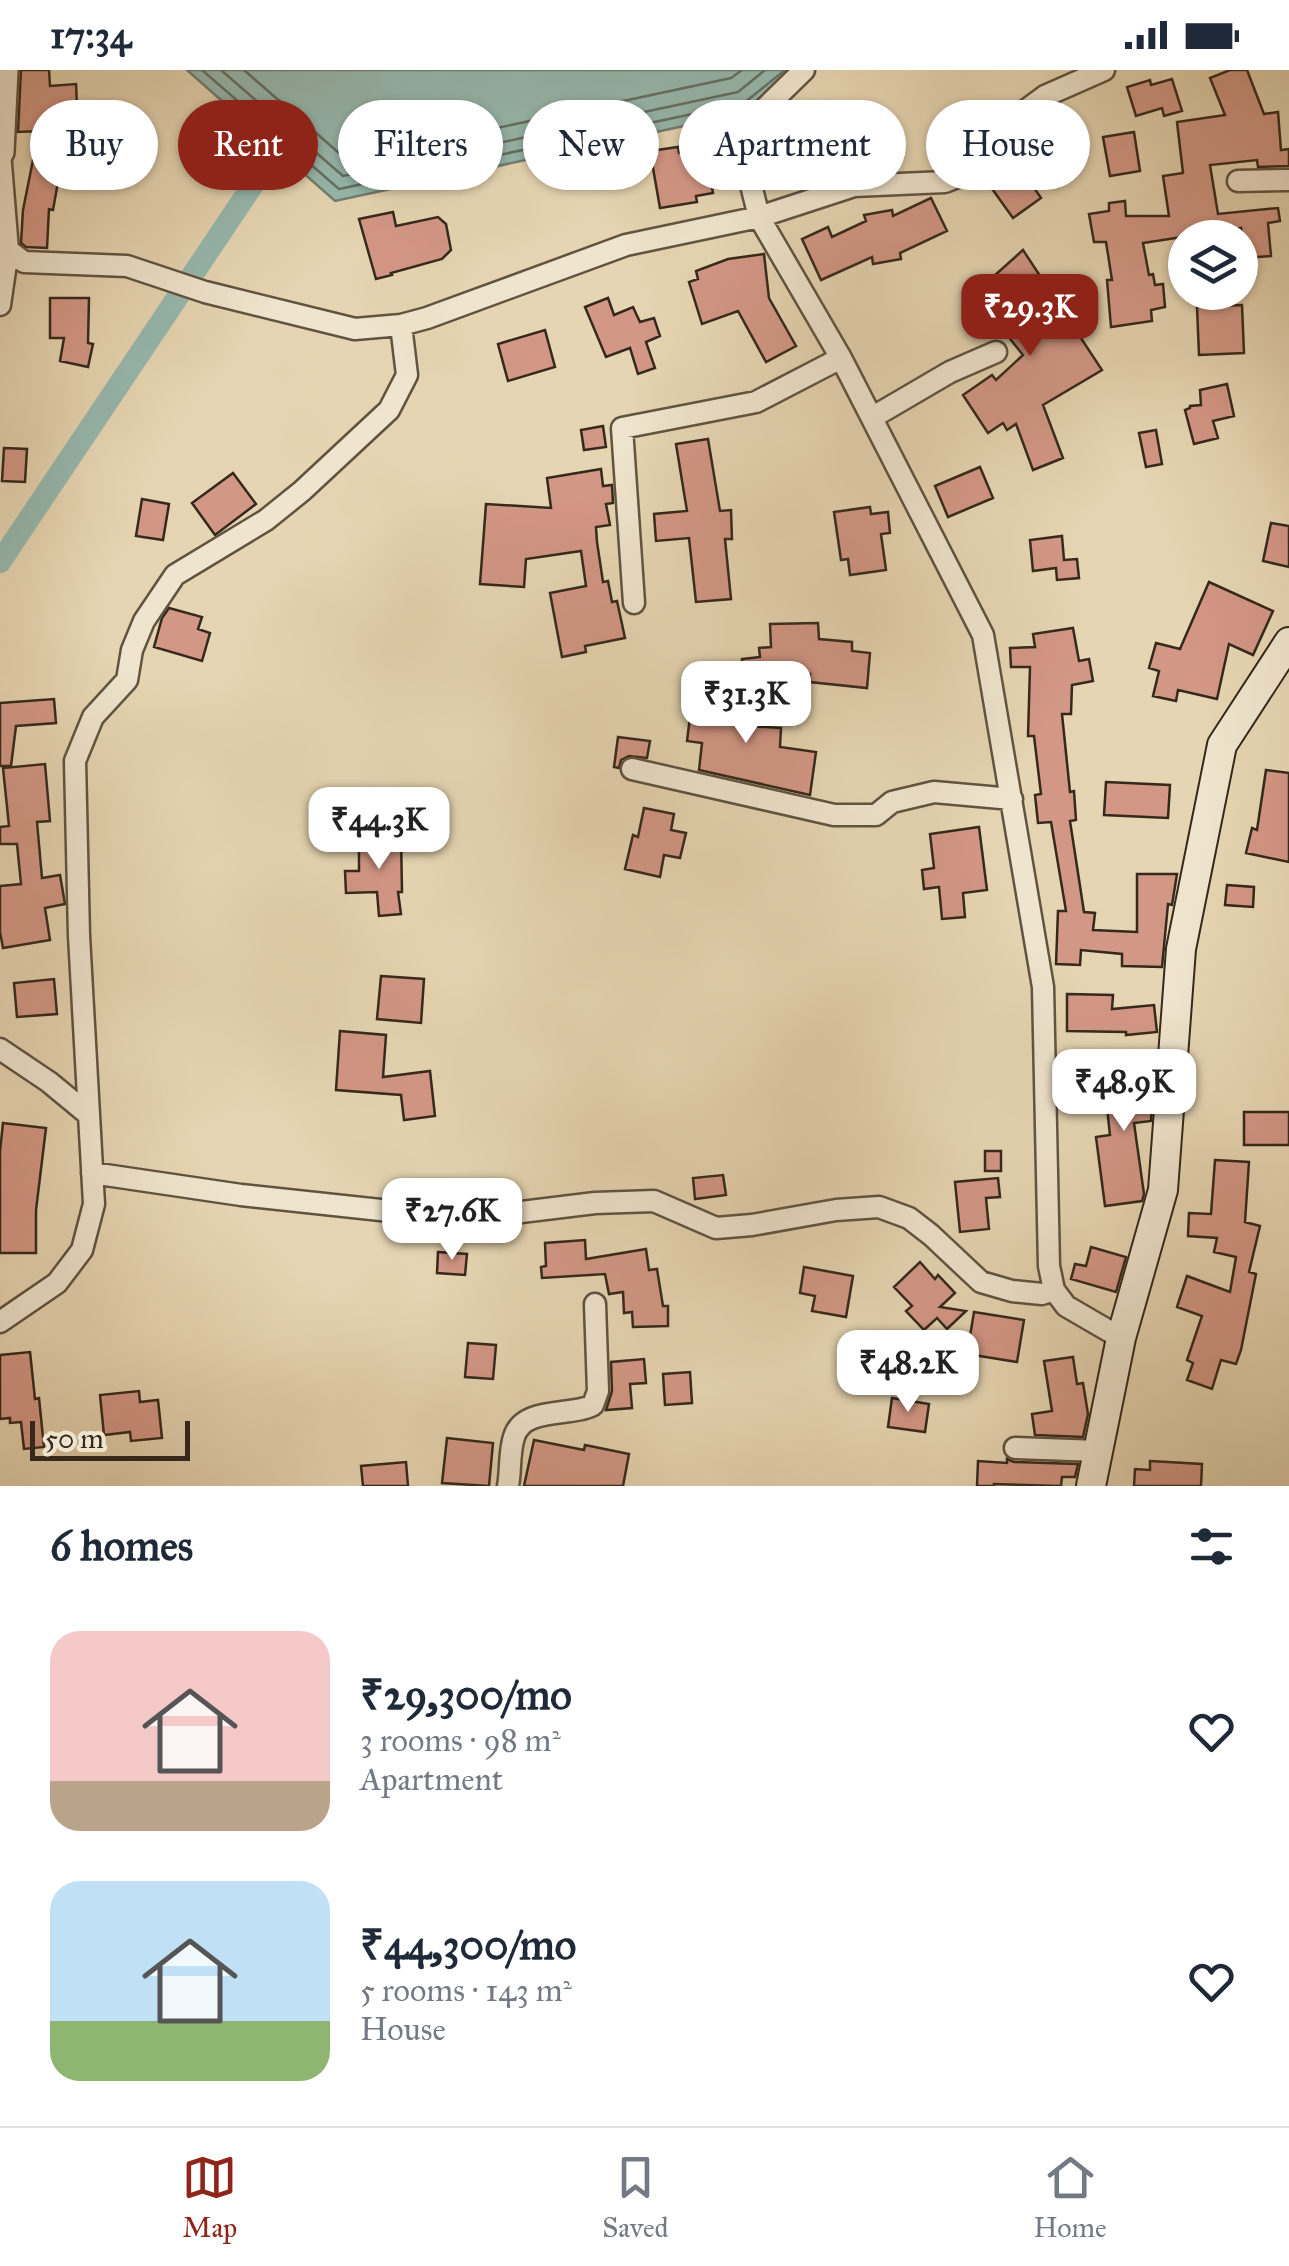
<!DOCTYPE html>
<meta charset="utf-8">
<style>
body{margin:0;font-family:"IM FELL Great Primer",serif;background:#f2f2f3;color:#1f2937;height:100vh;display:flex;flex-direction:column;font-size:38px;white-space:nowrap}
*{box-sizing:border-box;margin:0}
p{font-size:32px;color:#747a83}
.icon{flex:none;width:55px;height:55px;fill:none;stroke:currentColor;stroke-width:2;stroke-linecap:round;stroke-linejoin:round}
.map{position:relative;height:1416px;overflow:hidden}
.details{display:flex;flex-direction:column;background:#fff;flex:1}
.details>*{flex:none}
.guide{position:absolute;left:30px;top:30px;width:1230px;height:90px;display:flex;gap:20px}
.tools{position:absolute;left:1168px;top:150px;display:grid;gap:20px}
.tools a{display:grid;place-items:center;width:90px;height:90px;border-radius:50%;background:#fff;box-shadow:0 2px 8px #0004;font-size:50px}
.scale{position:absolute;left:30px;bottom:25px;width:160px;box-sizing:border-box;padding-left:10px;border:5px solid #34291b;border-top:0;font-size:28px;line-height:35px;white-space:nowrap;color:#34291b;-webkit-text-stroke:8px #efe4cd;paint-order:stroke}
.price{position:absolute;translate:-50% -85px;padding:0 22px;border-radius:20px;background:#fff;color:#222;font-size:32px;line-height:65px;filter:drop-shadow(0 2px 5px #0008)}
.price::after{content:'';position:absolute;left:50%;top:60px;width:30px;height:22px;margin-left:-15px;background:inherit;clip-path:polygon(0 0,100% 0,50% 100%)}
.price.current{background:#8f2418;color:#fff}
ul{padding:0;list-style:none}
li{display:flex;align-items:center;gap:30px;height:250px;padding:0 50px}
li span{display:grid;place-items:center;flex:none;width:280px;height:200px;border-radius:30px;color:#555}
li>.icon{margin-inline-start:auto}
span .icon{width:120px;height:120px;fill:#fffc;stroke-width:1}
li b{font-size:42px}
h2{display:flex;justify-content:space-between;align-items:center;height:120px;padding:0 50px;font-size:42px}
.tag{padding:0 35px;border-radius:45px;background:#fff;box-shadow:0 2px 8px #0004;font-size:35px;line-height:90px}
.tag.current{background:#8f2418;color:#fff}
.status{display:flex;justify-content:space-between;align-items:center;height:70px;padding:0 50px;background:#fff;direction:ltr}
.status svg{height:28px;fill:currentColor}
.tab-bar{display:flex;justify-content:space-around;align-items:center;height:140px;border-top:2px solid #e0e1e3;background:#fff;font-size:28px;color:#747a83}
.tab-bar a{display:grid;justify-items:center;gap:5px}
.tab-bar .current{color:#8f2418}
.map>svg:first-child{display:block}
.water{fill:#96b8ae;stroke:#6f7f73;stroke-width:2.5}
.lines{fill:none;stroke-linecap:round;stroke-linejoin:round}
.shore{stroke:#657064;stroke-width:2.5}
.canal{stroke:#96b8ae;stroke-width:22}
.building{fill:#d39785;stroke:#34291b;stroke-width:2.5}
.minor-casing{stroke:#605441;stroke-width:25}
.tertiary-casing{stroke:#605441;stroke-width:30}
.secondary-casing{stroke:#34291b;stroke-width:32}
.minor{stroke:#efe4cd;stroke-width:20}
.tertiary{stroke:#efe4cd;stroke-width:25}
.secondary{stroke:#efe4cd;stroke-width:28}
</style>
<div class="status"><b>17:34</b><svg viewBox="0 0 49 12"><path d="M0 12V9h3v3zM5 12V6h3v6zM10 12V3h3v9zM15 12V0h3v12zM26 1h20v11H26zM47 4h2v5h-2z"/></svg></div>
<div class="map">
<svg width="1289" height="1416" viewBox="0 0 1289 1416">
<rect width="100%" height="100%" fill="#e6d5b2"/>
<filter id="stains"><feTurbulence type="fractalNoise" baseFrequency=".002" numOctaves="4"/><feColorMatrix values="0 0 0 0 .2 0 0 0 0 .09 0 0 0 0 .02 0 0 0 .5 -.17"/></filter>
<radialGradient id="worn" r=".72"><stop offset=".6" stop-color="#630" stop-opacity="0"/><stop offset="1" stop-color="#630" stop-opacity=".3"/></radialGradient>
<!-- water -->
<path class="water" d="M187 0H801L749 42 335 131Z"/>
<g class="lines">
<!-- shore -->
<path class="shore" d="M202 0 339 119 744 33 785 0
M221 0 343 106 738 22 765 0
M244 0 347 90 731 8 742 0"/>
<!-- canal -->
<path class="canal" d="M0 492 293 55"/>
</g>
<!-- building -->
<path class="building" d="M21 0H49L50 16 76 14 77 36 110 34 111 58 18 62Z
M1230 0H1247L1264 44 1278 42 1281 80 1289 79V96L1258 97 1257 90 1210 95 1218 144 1278 138 1280 151 1268 153 1271 186 1244 188 1241 158 1143 173 1149 205 1153 204 1155 215 1163 214 1165 237 1151 240 1152 251 1111 257 1107 210H1112L1106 172H1094L1089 144 1109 141V133L1125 131 1126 146H1169L1163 106 1183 103 1177 52 1225 45 1210 8Z
M1172 9 1182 41 1164 46 1162 38 1136 46 1127 17 1150 10 1151 15Z
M1134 62 1140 101 1110 106 1103 67Z
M859 69 862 92 828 97 825 74Z
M678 77 679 83 721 79 726 110 711 113 713 123 696 126 697 132 660 138 650 81Z
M1013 87 1041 128 1013 148 985 109Z
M33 90 80 100 81 92 100 95 99 103 103 104 101 118 58 112 53 140 49 139 47 178 26 177 21 173 23 140Z
M824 97 826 111 801 119 798 101Z
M931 128 947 161 900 183 901 189 873 194 872 187 821 210 802 169 828 157 832 167 866 151 864 145 892 140 893 146Z
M393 142 396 156 438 147 446 154 451 180 442 189 391 203 392 205 376 209 359 149Z
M1023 180 1102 300 1043 335 1063 388 1033 400 1016 354 1007 360 1003 353 988 363 963 325 992 305 996 310 1023 285 974 224Z
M764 184 769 228 796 276 766 292 738 241 702 254 689 212 698 209 696 201 728 189Z
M50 228H89L88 273 93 274 88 297 60 291 64 268H50Z
M608 228 614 245 633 237 640 252 654 248 660 266 646 272 655 298 638 304 630 278 606 287 585 237Z
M1242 235 1244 283 1199 285 1197 237Z
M545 260 555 297 508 311 498 274Z
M1227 314 1234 346 1213 351 1218 368 1194 374 1185 340 1190 338V336L1201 335 1200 320Z
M603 356 606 377 584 380 581 360Z
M1156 360 1162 394 1146 397 1139 363Z
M708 369 720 441 731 440 732 469H725L731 529 696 532 689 468 656 471 654 444 687 441 676 374Z
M4 378 27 379 25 412 2 411Z
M980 397 993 428 948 447 935 416Z
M601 399 603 416 612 415 613 433 606 434 610 455 596 457 597 472 603 512 608 511 612 532 617 531 625 568 585 576 586 582 562 587 550 523 586 516 581 481 526 489 524 517 480 514 486 434 551 438 547 408Z
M233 403 256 434 215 465 192 433Z
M142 429 169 434 163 470 136 466Z
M870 437 871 444 888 442 890 463 881 464 886 500 850 505 848 489 841 490 834 442Z
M1271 453 1289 456V497L1263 491Z
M1062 466 1064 490 1077 489 1079 508 1057 510 1056 498 1033 501 1030 470Z
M1209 512 1273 541 1253 585 1229 574 1217 629 1178 620 1176 631 1153 626 1159 601 1149 598 1156 573 1180 579Z
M169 538 202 547 198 559 210 563 202 591 154 577 162 548Z
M818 553 819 569 852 572V581L870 583 867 618 810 612V604L744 610 742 589 760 587 759 578 771 577 770 554Z
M1073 558 1079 591 1089 589 1093 611 1072 615 1071 644H1062L1070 722 1074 721 1076 750 1070 751 1084 842 1095 843 1093 860 1137 862V804H1177L1172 835 1168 834 1162 897 1122 896V884L1081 880 1080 895 1056 894 1058 841H1066L1051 752 1038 753 1035 725 1041 724 1034 666H1028L1030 597H1011L1010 578 1035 577 1033 564Z
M693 623 751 631 748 656 781 658 780 677 816 682 810 725 699 700 702 673 687 671Z
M54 629 56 653 16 656 11 696H0V633Z
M618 667 650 671 647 688 629 686 621 690 619 698 614 697Z
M45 694 50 751 37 752 42 808 60 805 65 834 45 838 50 870 3 878 0 862V816L21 814 17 774H0V757L9 756 3 698Z
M1266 700 1289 703V792L1246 783 1252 758 1257 760Z
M1106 712 1170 715 1168 748 1104 745Z
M644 738 674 744 671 760 686 763 680 788 664 785 660 807 625 799 633 765 638 767Z
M979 757 987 820 963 823 965 847 942 849 939 817 924 819 922 800 934 798 930 764Z
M401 766 402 822H398L401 844 379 846 377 822 346 823 345 801H359V767Z
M1227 815 1254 817 1253 837 1225 835Z
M381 906 424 909 421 953 377 949Z
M54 909 57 944 17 947 14 913Z
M1067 924 1113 925 1112 939 1154 935 1157 962 1126 965V962L1067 961Z
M340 961 386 965 383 1007 430 1001 435 1046 404 1050 401 1025 336 1020Z
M1148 997 1150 1009 1154 1008 1151 1051 1134 1053 1144 1124 1142 1131 1105 1136 1096 1067 1110 1065 1103 1001Z
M1244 1042H1289V1075H1244Z
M3 1053 46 1058 36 1140V1183H0V1081Z
M985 1081H1001V1101H985Z
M1215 1090 1249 1092 1245 1152 1260 1156 1249 1202 1256 1204 1241 1280 1236 1294 1221 1290 1212 1319 1187 1310 1193 1293 1187 1290 1202 1246 1177 1237 1187 1206 1230 1222 1236 1187 1214 1182 1217 1168 1188 1166 1189 1143 1211 1144Z
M723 1105 726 1125 695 1129 693 1108Z
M998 1108 1000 1127 986 1128 989 1159 960 1162 955 1112Z
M585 1170 586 1189 646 1179 649 1200 657 1199 663 1236H668V1256L633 1257 632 1242 624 1243 623 1222 609 1224 605 1204 542 1208 541 1197 546 1196 545 1173Z
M1091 1177 1126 1187 1116 1222 1071 1209 1075 1194 1086 1196Z
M438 1182 467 1184 465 1205 437 1203Z
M920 1192 935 1209 938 1205 955 1223 940 1237 966 1241 947 1259 937 1248 924 1260 906 1241 912 1236 894 1217Z
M804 1197 853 1206 846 1247 812 1241 815 1226 800 1223Z
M974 1242 1024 1250 1017 1292 967 1284Z
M468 1273 496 1275 493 1309 465 1307Z
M30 1282 35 1329 39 1328 44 1377 24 1379 21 1352 10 1353V1348L0 1349V1285Z
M1073 1287 1077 1314 1083 1313 1088 1344 1083 1367 1035 1365 1032 1344 1052 1341 1044 1291Z
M644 1289 646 1313 630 1314 632 1338 606 1340 612 1321 611 1292Z
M690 1302 692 1333 665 1335 663 1304Z
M139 1321 140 1332 158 1330 162 1368 131 1371 130 1362 104 1365 100 1325Z
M892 1328 929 1334 925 1362 888 1357Z
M447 1368 493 1373 489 1416 442 1413Z
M534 1370 584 1380 585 1375 629 1384 623 1416H524Z
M1007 1389 1014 1392 1078 1394 1075 1407H1062L1061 1416 994 1414V1416H977L978 1391 1007 1393Z
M1150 1391 1202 1394 1201 1416H1134L1135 1399 1150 1400Z
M406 1392 408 1416H363L361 1396Z"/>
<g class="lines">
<!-- minor casing -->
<g class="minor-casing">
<path id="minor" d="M804 0 759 44 741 75 759 147 841 288 983 565 1043 917 1049 1196 1054 1220 1066 1236 1121 1268
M0 82 8 180 24 192 127 196 205 222 355 259 401 255 427 248 626 175 759 147 854 116 945 112 975 100 983 72 1045 26 1104 0
M1238 111 1289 110
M0 235 8 180
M873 347 950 302 996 282
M634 533 622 358 756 332 841 288
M632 699 834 745H876L892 732 934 722 1012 729
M0 979 49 1012 89 1045
M92 1103 241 1125 464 1149 595 1133 654 1131 716 1158 752 1155 836 1140 879 1137 909 1148 931 1165 981 1212 1012 1221 1042 1224 1054 1220
M0 1252 57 1213 82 1180 94 1134 79 866 75 691 93 647 127 610 132 580 144 551 175 505 266 450 302 421 389 340 407 305 401 255
M1015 1378 1098 1381
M508 1416C511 1400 509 1382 514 1367 523 1336 571 1347 593 1335L598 1321 595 1234"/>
</g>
<!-- tertiary casing -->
<g class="tertiary-casing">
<path id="tertiary" d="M1 82 5 0"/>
</g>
<!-- secondary casing -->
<g class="secondary-casing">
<path id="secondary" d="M1091 1416 1121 1268 1163 1120 1181 879 1222 675 1289 572"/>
</g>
<!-- minor -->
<use href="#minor" class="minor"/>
<!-- tertiary -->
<use href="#tertiary" class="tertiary"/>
<!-- secondary -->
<use href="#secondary" class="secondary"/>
</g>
<rect width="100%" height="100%" filter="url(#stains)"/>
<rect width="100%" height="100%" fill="url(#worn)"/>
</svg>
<div class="tools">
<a><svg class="icon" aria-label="layers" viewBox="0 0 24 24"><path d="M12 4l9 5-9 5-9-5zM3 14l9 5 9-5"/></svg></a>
</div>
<div class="scale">50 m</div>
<b class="price current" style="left:1030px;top:289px">₹29.3K</b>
<b class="price" style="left:746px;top:676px">₹31.3K</b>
<b class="price" style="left:379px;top:802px">₹44.3K</b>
<b class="price" style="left:1124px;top:1064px">₹48.9K</b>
<b class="price" style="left:452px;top:1193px">₹27.6K</b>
<b class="price" style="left:908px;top:1345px">₹48.2K</b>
<div class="guide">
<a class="tag">Buy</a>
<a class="tag current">Rent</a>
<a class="tag">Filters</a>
<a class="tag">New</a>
<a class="tag">Apartment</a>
<a class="tag">House</a>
</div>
</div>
<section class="details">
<h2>6 homes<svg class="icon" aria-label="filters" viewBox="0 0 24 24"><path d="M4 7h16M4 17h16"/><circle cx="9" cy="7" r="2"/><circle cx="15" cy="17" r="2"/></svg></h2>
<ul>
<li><span style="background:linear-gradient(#f6c9c9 75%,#b9a48a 0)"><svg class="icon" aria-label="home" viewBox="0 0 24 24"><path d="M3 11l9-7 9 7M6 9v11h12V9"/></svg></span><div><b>₹29,300/mo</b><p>3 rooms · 98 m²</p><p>Apartment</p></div><svg class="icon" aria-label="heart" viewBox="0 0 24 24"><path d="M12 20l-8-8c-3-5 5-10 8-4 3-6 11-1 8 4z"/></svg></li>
<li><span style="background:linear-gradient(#bfe0f5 70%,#8fb573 0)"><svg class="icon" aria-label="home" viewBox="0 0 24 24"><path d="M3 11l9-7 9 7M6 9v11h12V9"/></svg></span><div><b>₹44,300/mo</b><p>5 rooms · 143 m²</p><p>House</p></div><svg class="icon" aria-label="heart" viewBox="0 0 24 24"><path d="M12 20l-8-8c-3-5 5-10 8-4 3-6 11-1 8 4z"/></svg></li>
</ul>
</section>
<nav class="tab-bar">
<a class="current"><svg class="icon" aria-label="map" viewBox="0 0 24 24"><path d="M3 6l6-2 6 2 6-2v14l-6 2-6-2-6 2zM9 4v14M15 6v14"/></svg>Map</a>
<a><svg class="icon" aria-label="saved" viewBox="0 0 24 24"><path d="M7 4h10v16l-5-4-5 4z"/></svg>Saved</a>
<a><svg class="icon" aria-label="home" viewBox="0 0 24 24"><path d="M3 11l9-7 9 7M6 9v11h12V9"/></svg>Home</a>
</nav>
